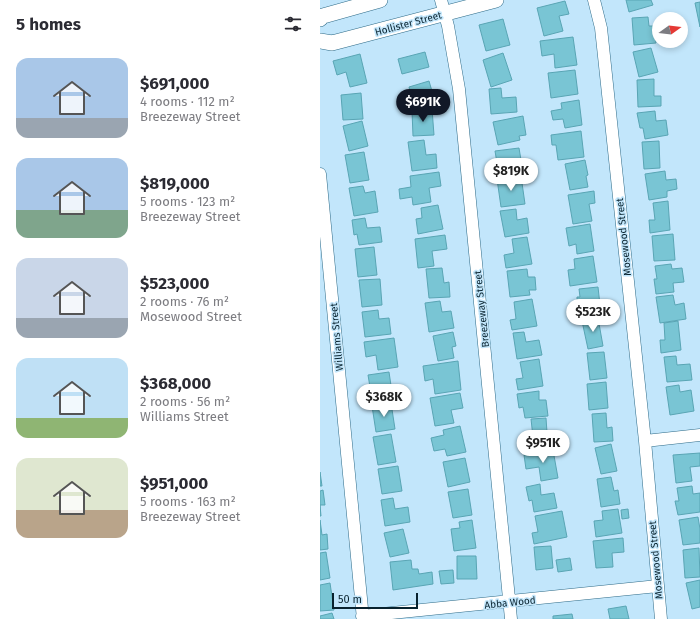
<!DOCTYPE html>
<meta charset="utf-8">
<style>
body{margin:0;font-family:"Fira Sans",sans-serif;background:#f7f7f7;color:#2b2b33;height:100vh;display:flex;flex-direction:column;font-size:15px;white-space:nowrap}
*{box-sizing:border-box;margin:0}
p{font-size:13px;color:#7c7c81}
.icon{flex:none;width:22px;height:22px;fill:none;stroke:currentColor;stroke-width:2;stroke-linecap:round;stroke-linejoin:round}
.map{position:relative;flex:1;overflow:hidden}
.sheet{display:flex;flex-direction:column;background:#fff;width:320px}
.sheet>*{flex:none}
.needle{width:26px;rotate:75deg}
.tools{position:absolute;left:332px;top:12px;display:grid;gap:8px}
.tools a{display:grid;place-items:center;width:36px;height:36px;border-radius:50%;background:#fff;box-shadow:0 2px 6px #0003;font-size:20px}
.scale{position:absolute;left:12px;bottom:10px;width:86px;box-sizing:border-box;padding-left:4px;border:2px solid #08222e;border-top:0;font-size:11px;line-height:14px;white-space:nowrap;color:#08222e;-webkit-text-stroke:3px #c2e6fb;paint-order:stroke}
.price{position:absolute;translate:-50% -34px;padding:0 9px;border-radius:14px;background:#fff;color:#222;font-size:13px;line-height:26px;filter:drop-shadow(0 1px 2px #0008)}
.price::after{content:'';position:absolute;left:50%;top:24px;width:12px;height:9px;margin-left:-6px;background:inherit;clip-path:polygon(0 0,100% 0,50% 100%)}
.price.on{background:#111827;color:#fff}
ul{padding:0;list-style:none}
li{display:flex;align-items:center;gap:12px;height:100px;padding:0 16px}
li span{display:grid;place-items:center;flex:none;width:112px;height:80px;border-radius:12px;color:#555}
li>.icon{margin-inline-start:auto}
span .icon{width:48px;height:48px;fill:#fffc;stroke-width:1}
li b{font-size:17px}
h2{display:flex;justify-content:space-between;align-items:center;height:48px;padding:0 16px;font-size:17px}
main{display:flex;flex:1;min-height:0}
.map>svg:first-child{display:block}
.building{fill:#79c5d4;stroke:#59a5b4}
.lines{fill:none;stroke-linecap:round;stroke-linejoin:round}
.minor-casing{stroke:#2e6b88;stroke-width:13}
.tertiary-casing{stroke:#2e6b88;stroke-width:16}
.minor{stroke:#fff;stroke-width:12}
.tertiary{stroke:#fff;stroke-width:15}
.labels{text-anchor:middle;stroke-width:3;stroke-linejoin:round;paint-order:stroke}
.street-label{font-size:10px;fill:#08222e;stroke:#c2e6fb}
</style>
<main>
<section class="sheet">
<h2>5 homes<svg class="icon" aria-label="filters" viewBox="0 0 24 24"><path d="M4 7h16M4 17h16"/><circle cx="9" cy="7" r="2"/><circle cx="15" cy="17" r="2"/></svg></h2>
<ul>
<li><span style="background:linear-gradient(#a9c7e8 75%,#9aa5b1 0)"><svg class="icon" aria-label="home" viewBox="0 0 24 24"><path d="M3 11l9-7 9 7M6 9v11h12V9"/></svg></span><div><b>$691,000</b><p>4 rooms · 112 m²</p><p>Breezeway Street</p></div></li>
<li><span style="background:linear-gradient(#a9c7e8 65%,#7fa58c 0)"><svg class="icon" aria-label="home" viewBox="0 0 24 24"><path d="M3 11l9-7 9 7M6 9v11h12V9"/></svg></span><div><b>$819,000</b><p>5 rooms · 123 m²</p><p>Breezeway Street</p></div></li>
<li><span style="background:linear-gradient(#c9d6e8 75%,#9aa5b1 0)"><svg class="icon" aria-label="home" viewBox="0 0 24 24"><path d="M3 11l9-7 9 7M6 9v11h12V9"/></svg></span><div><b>$523,000</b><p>2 rooms · 76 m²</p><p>Mosewood Street</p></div></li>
<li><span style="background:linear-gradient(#bfe0f5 75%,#8fb573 0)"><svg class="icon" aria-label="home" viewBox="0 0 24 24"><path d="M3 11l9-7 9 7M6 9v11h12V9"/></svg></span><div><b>$368,000</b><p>2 rooms · 56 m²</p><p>Williams Street</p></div></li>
<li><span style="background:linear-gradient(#dfe7d0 65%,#b9a48a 0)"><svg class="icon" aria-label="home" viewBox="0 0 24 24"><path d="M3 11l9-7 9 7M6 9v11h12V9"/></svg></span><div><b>$951,000</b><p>5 rooms · 163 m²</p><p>Breezeway Street</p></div></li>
</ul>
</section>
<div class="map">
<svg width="380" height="619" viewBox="0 0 380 619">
<rect width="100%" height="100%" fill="#c2e6fb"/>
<!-- building -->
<path class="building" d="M306 0H331L333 5 309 12Z
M245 1 249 14 239 16 243 31 224 36 217 8Z
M380 2V27L375 3Z
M328 17 329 26H334L336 43 314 45 312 18Z
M183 19 190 45 166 51 159 25Z
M253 37 257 65 235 68 234 54 222 56 220 41Z
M331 48 338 72 319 77 313 52Z
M105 52 109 67 82 74 78 59Z
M183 53 192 80 171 87 163 60Z
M40 54 47 83 30 87 26 72 17 75 13 61Z
M255 70 258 94 231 98 228 73Z
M334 79V96H341V106L318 107 317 80Z
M109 81 114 98 93 104 89 87Z
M181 88 182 98 196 97 197 112 171 114 169 89Z
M41 93 43 119 23 120 21 95Z
M259 100 262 125 245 128 243 119 233 120 231 111 242 109 241 103Z
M112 109 114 135 93 136 92 111Z
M335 111 336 121 346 120 348 135 325 139 323 128H320L317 113Z
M203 116 206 135 199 136 200 140 178 145 173 122Z
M42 121 48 146 29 151 23 126Z
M261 131 264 157 238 160 236 145H232L231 135Z
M104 140 106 155 116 154 117 168 92 171 88 142Z
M339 141 340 168 324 169 322 142Z
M199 148 203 172 179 175 175 151Z
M44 152 49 180 30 183 25 155Z
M265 160 268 175 266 176 268 187 250 190 245 164Z
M345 171 346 180 356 179 357 189 347 191V197L329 200 325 174Z
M119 172 121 186 109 188 111 202 93 205 92 197 80 199 79 189 91 187 90 176Z
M201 176 205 204 181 207 177 179Z
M43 186 45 193 55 191 58 212 34 216 29 188Z
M274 191 275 203 269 204 272 221 253 224 248 195Z
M348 201 350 230 330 233 329 220H335L333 203Z
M118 205 123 229 98 234 96 219 102 218 101 208Z
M196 209 197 220 207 218 209 233 185 237 180 211Z
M45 218 47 228 60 227 62 242 39 245 37 234 34 235 32 220Z
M270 224 274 251 257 254 256 244 249 246 246 228Z
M353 234 355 260 334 261 332 236Z
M125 235 127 249 112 251 114 266 98 268 95 239Z
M207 237 212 264 186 268 184 255 194 253 192 239Z
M54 247 57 275 38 277 35 249Z
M273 256 277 282 250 286 248 270 255 269 254 259Z
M351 264 352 269 362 268 364 282 353 283 354 292 336 294 334 279H337L335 266Z
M122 268 124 283 129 282 130 297 109 298 106 269Z
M207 269 208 277H215L216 290H209L210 295 190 297 187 271Z
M60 279 62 305 42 307 39 280Z
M278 287 281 314 262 316 261 304 257 305V297H260L259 289Z
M353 295 355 305 364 303 366 319 340 323 336 297Z
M212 299 217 326 192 330 190 320 196 319 194 302Z
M120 301 122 312 131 311 134 328 109 332 105 303Z
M58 310 59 319 69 318 71 334 45 337 42 312Z
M278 318 283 346 268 349 262 321Z
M358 321 361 350 341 353 340 340H345L344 323Z
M133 332 136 346 132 347 134 358 118 361 113 336Z
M204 332 206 342 219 340 222 355 197 359 193 333Z
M74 338 78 367 58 370 56 355 46 357 44 342Z
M284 352 287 378 270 380 267 353Z
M356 356 357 365 370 364 372 380 347 382 344 357Z
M219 359 223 386 198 390 196 379 203 378 200 362Z
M138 361 141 390 115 394 113 379 105 381 103 366Z
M69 372 73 399 50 403 49 393H51L48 375Z
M286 382 288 408 269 410 267 384Z
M359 385 360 392 371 390 374 411 350 415 346 387Z
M219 391V400H226L228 416 205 418 203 407 199 408 197 394Z
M140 393 143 408 131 410 134 423 115 426 110 398Z
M71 403 75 429 56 432 52 406Z
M286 413 287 428 292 427 293 441 274 442 272 414Z
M226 418 228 447 208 449 207 437H213L211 419Z
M140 426 146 452 127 456 125 449 114 451 111 438 124 435 123 430Z
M71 434 76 462 58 465 53 437Z
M291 444 297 471 281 474 275 448Z
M233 450 238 478 221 481 219 467 206 469 204 455Z
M380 453V466L370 467 372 481 356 483 353 455Z
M145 458 150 482 128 487 123 462Z
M78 466 82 491 62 494 58 469Z
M0 472 2 486H0Z
M291 477 294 491 298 490 300 504 281 507 277 479Z
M220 484 221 495 234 493 237 508 214 512 212 500 209 501 206 487Z
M372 486 373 494 380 493V512L358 515 355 501H359L357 488Z
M148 489 152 515 133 518 128 492Z
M3 490 5 505H0L1 516H0V491Z
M73 498 75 509 88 507 90 522 65 526 61 500Z
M298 509 302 533 276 537 274 521 283 520 282 511Z
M308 509 309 518 302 519 301 510Z
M242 511 247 537 214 544 212 533 218 532 215 516Z
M378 517 380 529V543L363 545 359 520Z
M0 520 2 535 7 534 8 549 0 550Z
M152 520 156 548 134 551 131 529 140 528 139 522Z
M83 529 89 553 70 557 64 533Z
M303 538 304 552 292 553 293 567 276 568 273 541Z
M231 546 233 568 216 570 214 547Z
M379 548 380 577 365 578 363 550Z
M6 552 10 578 0 580V553Z
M137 556H156L157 579H137Z
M250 558 252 570 238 572 236 560Z
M91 560 92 569H98L99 574 112 572 113 584 73 590 70 562Z
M133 570 134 583 121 584 119 571Z
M380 580V607L372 609 366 583Z
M10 583 14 610 0 611V585Z
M306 606 309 619H290L288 609Z
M12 613 14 619H0V616Z
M252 614 253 619H233V616Z"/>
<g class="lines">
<!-- minor casing -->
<g class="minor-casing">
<path id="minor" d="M121 0 128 26 139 89 191 619
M274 0 281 28 325 441 341 619
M0 174 43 619
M325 441 380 435
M42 616 338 586"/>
</g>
<!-- tertiary casing -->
<g class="tertiary-casing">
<path id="tertiary" d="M0 19 3 16 60 0
M0 41 12 43 176 0"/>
</g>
<!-- minor -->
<use href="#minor" class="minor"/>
<!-- tertiary -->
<use href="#tertiary" class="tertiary"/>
</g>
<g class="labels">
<!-- street labels -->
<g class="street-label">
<text transform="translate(88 23) rotate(-15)" y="4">Hollister Street</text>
<text transform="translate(303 237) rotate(-96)" y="4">Mosewood Street</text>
<text transform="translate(161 309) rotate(-96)" y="4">Breezeway Street</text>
<text transform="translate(16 337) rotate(-95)" y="4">Williams Street</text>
<text transform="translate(335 560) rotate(-95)" y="4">Mosewood Street</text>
<text transform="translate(190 602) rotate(-6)" y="4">Abba Wood</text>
</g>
</g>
</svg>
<div class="tools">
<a><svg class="needle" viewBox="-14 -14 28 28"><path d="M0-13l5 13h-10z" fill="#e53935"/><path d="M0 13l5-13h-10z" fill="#7c7c81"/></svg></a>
</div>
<div class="scale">50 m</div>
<b class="price on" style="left:103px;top:123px">$691K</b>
<b class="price" style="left:191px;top:192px">$819K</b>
<b class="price" style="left:273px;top:333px">$523K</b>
<b class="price" style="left:64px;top:418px">$368K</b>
<b class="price" style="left:223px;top:464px">$951K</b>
</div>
</main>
